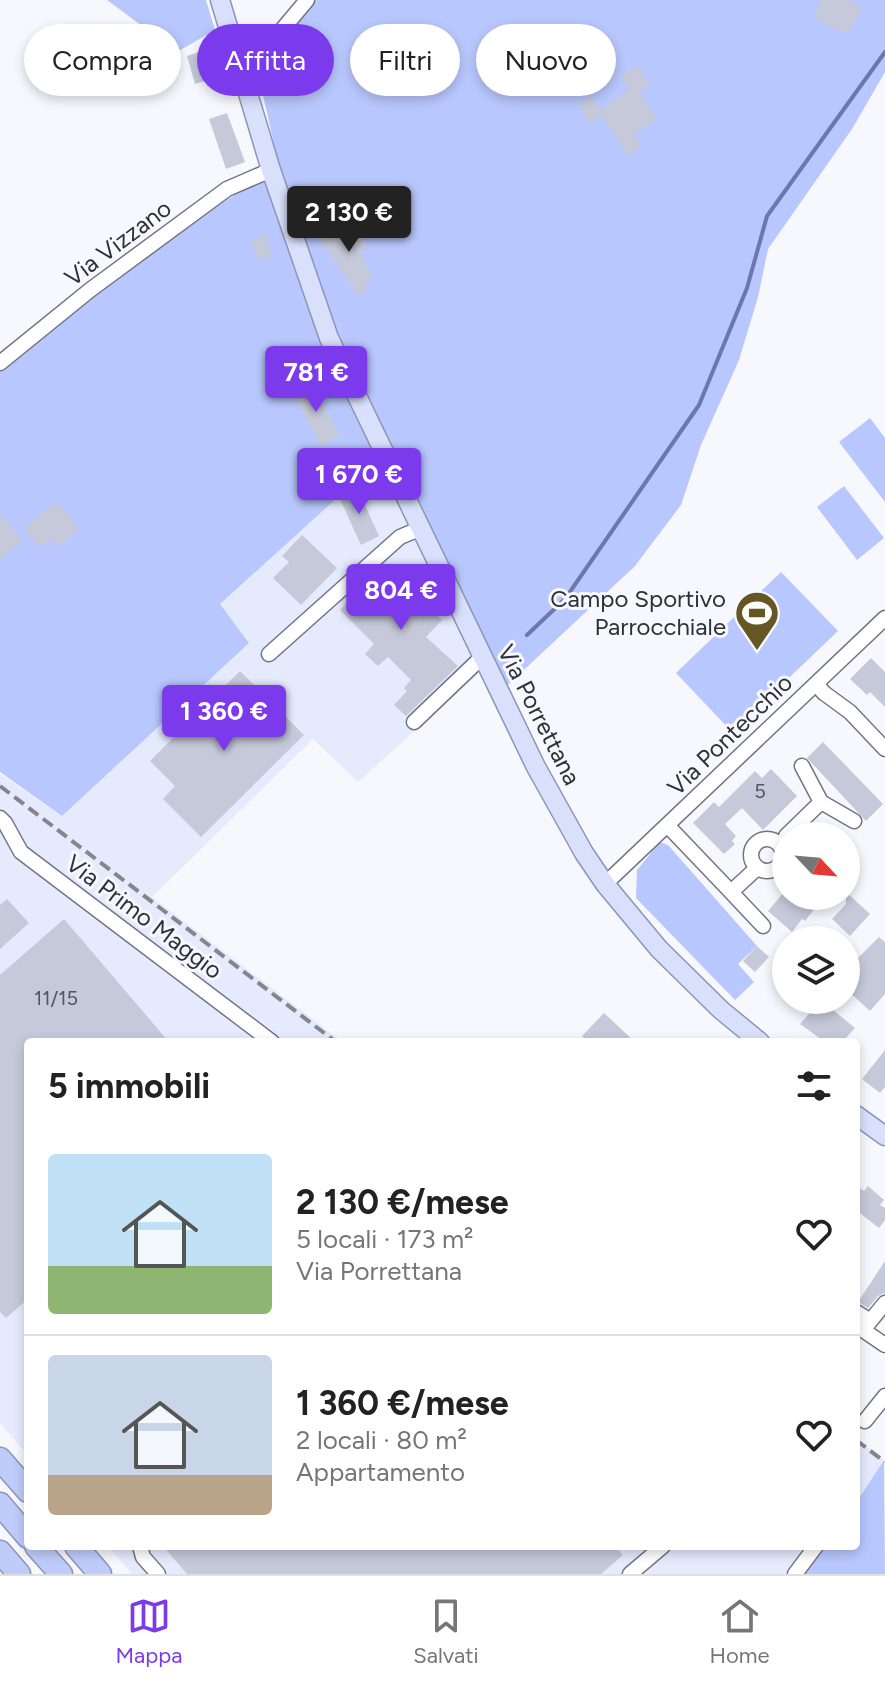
<!DOCTYPE html>
<html lang="it">
<meta charset="utf-8">
<style>
body{margin:0;font-family:Figtree,sans-serif;background:#f2f2f2;color:#222;height:100vh;display:flex;flex-direction:column;font-size:30px;white-space:nowrap}
*{box-sizing:border-box;margin:0}
p{font-size:26px;color:#767676}
.icon{flex:none;width:44px;height:44px;fill:none;stroke:currentColor;stroke-width:2;stroke-linecap:round;stroke-linejoin:round}
.map{position:relative;flex:1;overflow:hidden}
.sheet{position:absolute;left:24px;top:1038px;width:836px;height:512px;display:flex;flex-direction:column;background:#fff;border-radius:8px;box-shadow:0 4px 12px #0003}
.sheet>*{flex:none}
.top-card{position:absolute;left:24px;top:24px;width:838px;height:72px;display:flex;gap:16px}
.needle{width:52px;rotate:116deg}
.tools{position:absolute;left:772px;top:822px;display:grid;gap:16px}
.tools a{display:grid;place-items:center;width:88px;height:88px;border-radius:50%;background:#fff;box-shadow:0 4px 12px #0003;font-size:40px}
.price{position:absolute;translate:-50% -68px;padding:0 18px;border-radius:8px;background:#7c3aed;color:#fff;font-size:26px;line-height:52px;filter:drop-shadow(0 2px 4px #0008)}
.price::after{content:'';position:absolute;left:50%;top:48px;width:24px;height:18px;margin-left:-12px;background:inherit;clip-path:polygon(0 0,100% 0,50% 100%)}
.price.current{background:#222;color:#fff}
ul{padding:0;list-style:none}
li{display:flex;align-items:center;gap:24px;height:200px;padding:0 24px}
li+li{border-top:2px solid #e0e0e0}
li span{display:grid;place-items:center;flex:none;width:224px;height:160px;border-radius:8px;color:#555}
li>.icon{margin-inline-start:auto}
span .icon{width:96px;height:96px;fill:#fffc;stroke-width:1}
li b{font-size:34px}
h2{display:flex;justify-content:space-between;align-items:center;height:96px;padding:0 24px;font-size:34px}
.tag{padding:0 28px;border-radius:36px;background:#fff;box-shadow:0 4px 12px #0003;font-size:28px;line-height:72px}
.tag.current{background:#7c3aed;color:#fff}
.tab-bar{display:flex;justify-content:space-around;align-items:center;height:112px;border-top:2px solid #e0e0e0;background:#fff;font-size:22px;color:#767676}
.tab-bar a{display:grid;justify-items:center;gap:4px}
.tab-bar .current{color:#7c3aed}
.map>svg:first-child{display:block}
.built{fill:#e5ebfd}
.green{fill:#b8c7fd}
.lines{fill:none;stroke-linecap:round;stroke-linejoin:round}
.stream{stroke:#6a78ae;stroke-width:4}
.building{fill:#c5c9d9}
.minor-casing{stroke:#717583;stroke-width:17}
.major-casing{stroke:#8c95b5;stroke-width:21}
.highway-casing{stroke:#8c95b5;stroke-width:25}
.minor{stroke:#fff;stroke-width:14}
.major{stroke:#d9e0fc;stroke-width:18}
.highway{stroke:#bfccfa;stroke-width:22}
.rail{stroke:#84868c;stroke-width:4;stroke-dasharray:12 6;stroke-linecap:butt}
.labels{text-anchor:middle;stroke-width:6;stroke-linejoin:round;paint-order:stroke}
.number-label{font-size:20px;fill:#54565f}
.street-label{font-size:24px;fill:#2e3036;stroke:#f6f8fe}
.poi-label{font-size:24px;fill:#2e3036;stroke:#f6f8fe;text-anchor:end}
</style>
<div class="map">
<svg width="885" height="1574" viewBox="0 0 885 1574">
<rect width="100%" height="100%" fill="#f6f8fe"/>
<!-- built -->
<path class="built" d="M381 457 480 672 358 782 313 739 152 897 343 1042H28V1455L0 1423V774L62 816 249 642 219 604Z
M856 1438 884 1460 856 1503Z
M108 1546H823L799 1574H132Z"/>
<!-- green -->
<path class="green" d="M107 0H206L215 30 177 52Z
M309 0H885V72L852 129 768 249 758 297 739 360 701 445 681 505 635 566 496 696 480 672 381 458 220 604 249 643 62 816 0 772V370L53 327 222 203 244 189 280 171 256 64Z
M870 418 885 438V502L839 442Z
M844 486 884 538 857 560 817 507Z
M781 572 838 631 732 732 676 673Z
M660 842 668 845 757 946 738 964 754 982 735 1000 636 898 637 870Z
M884 1460 885 1574H799L823 1546H856V1503Z"/>
<g class="lines">
<!-- stream -->
<path class="stream" d="M527 635 565 599 699 405 747 288 767 216 885 52"/>
</g>
<!-- building -->
<path class="building" d="M821 0H849L862 7 848 35 813 17Z
M199 52 202 60 209 58 216 78 195 84 187 56Z
M637 65 650 85 639 93 657 119 634 135 641 146 628 155 601 115 589 123 579 104 591 96 600 110 630 90 621 76Z
M227 113 245 162 226 169 209 119Z
M352 215 367 247 360 252 365 259 363 261 373 276 365 282 369 288 359 296 319 239 343 227 341 220Z
M266 235 272 256 258 260 251 239Z
M310 380 340 435 321 446 294 396 299 393 296 388Z
M357 488 379 536 361 545 339 497Z
M57 501 79 529 57 547 50 538 40 547 24 528Z
M0 514 22 540 0 560Z
M302 535 337 568 301 605 273 578 289 562 282 556Z
M385 564 405 584 416 574 430 595 424 602 442 620 426 637 458 666 406 716 394 705 407 691 404 688 411 680 388 657 378 666 365 654 374 644 340 610Z
M871 658 885 672V707L870 692 867 695 850 679Z
M240 671 304 735 201 837 163 799 175 786 150 761Z
M823 742 883 804 866 821 807 758Z
M771 769 797 796 763 830 742 808 725 824 736 836 732 841 735 844 724 854 693 823 714 802 719 807 755 771 762 778Z
M784 892 786 896H810L819 903 805 921 802 919 792 932 768 911Z
M846 892 870 914 850 936 832 919 846 904Z
M7 899 29 923 0 949V905Z
M64 919 169 1042H28V1299L6 1318 0 1312V975Z
M879 937 885 942V994L870 1011 846 989V970Z
M757 946 769 957 755 972 743 961Z
M821 1000 855 1028 842 1042H825L800 1024Z
M604 1013 635 1042H588L582 1036Z
M885 1050V1087L880 1093 862 1079Z
M856 1185 864 1191 868 1186 884 1200 880 1205 885 1208V1220L879 1228 856 1210Z
M885 1261V1293L878 1296 868 1308 858 1302Z
M163 1546H615L623 1555 601 1574H187Z"/>
<g class="lines">
<!-- minor casing -->
<g class="minor-casing">
<path id="minor" d="M241 65 271 43 307 0
M0 363 90 290 227 189 271 170
M269 654 400 537 419 529
M816 684 824 693 850 712 885 749
M414 722 482 657
M802 766 821 802 854 821
M0 818 5 823 21 852 272 1042
M667 825 731 892
M786 836 821 802
M751 855a16 16 0 1 1 32 0a16 16 0 1 1-32 0Z
M757 868 731 892 763 926
M605 884 885 618
M885 1303 863 1330 885 1345
M856 1312 870 1321
M865 1421 885 1396
M140 1546 143 1557 158 1574
M630 1574 663 1546
M795 1574 816 1546"/>
</g>
<!-- major casing -->
<g class="major-casing">
<path id="major" d="M220 0 271 170 329 338 536 767 584 853 605 884 659 949 721 1010 760 1042
M856 1115 885 1136"/>
</g>
<!-- highway casing -->
<g class="highway-casing">
<path id="highway" d="M0 1459 28 1491
M0 1504 28 1537
M36 1546 61 1574
M76 1546 100 1574
M0 1552 19 1574"/>
</g>
<!-- minor -->
<use href="#minor" class="minor"/>
<!-- major -->
<use href="#major" class="major"/>
<!-- highway -->
<use href="#highway" class="highway"/>
<!-- rail -->
<path class="rail" d="M0 786 336 1042
M856 1440 885 1462"/>
</g>
<!-- icons -->
<defs>
<g id="stadium-pin" transform="scale(2.3)"><path d="M0 17L-7.5 6A9.5 9.5 0 1 1 7.5 6Z" fill="#665623" stroke="#f6f8fe"/><path d="M0-5a6.5 5 0 1 0 0 10a6.5 5 0 1 0 0-10ZM-3.5-1.8h7v3.6h-7Z" fill="#fff"/></g>
</defs>
<g fill-rule="evenodd">
<use href="#stadium-pin" x="757" y="613"/>
</g>
<g class="labels">
<!-- number labels -->
<g class="number-label">
<text x="760" y="798">5</text>
<text x="56" y="1005">11/15</text>
</g>
<!-- street labels -->
<g class="street-label">
<text transform="translate(118 243) rotate(-37)" y="8">Via Vizzano</text>
<text transform="translate(539 715) rotate(63)" y="8">Via Porrettana</text>
<text transform="translate(730 735) rotate(-44)" y="8">Via Pontecchio</text>
<text transform="translate(144 917) rotate(37)" y="8">Via Primo Maggio</text>
</g>
<!-- poi labels -->
<g class="poi-label">
<text x="726" y="607">Campo Sportivo<tspan x="726" dy="28">Parrocchiale</tspan></text>
</g>
</g>
</svg>
<div class="tools">
<a><svg class="needle" viewBox="-14 -14 28 28"><path d="M0-13l5 13h-10z" fill="#e53935"/><path d="M0 13l5-13h-10z" fill="#767676"/></svg></a>
<a><svg class="icon" aria-label="layers" viewBox="0 0 24 24"><path d="M12 4l9 5-9 5-9-5zM3 14l9 5 9-5"/></svg></a>
</div>
<b class="price current" style="left:349px;top:254px">2 130 €</b>
<b class="price" style="left:316px;top:414px">781 €</b>
<b class="price" style="left:359px;top:516px">1 670 €</b>
<b class="price" style="left:401px;top:632px">804 €</b>
<b class="price" style="left:224px;top:753px">1 360 €</b>
<div class="top-card">
<a class="tag">Compra</a>
<a class="tag current">Affitta</a>
<a class="tag">Filtri</a>
<a class="tag">Nuovo</a>
</div>
<section class="sheet">
<h2>5 immobili<svg class="icon" aria-label="filters" viewBox="0 0 24 24"><path d="M4 7h16M4 17h16"/><circle cx="9" cy="7" r="2"/><circle cx="15" cy="17" r="2"/></svg></h2>
<ul>
<li><span style="background:linear-gradient(#bfe0f5 70%,#8fb573 0)"><svg class="icon" aria-label="home" viewBox="0 0 24 24"><path d="M3 11l9-7 9 7M6 9v11h12V9"/></svg></span><div><b>2 130 €/mese</b><p>5 locali · 173 m²</p><p>Via Porrettana</p></div><svg class="icon" aria-label="heart" viewBox="0 0 24 24"><path d="M12 20l-8-8c-3-5 5-10 8-4 3-6 11-1 8 4z"/></svg></li>
<li><span style="background:linear-gradient(#c9d6e8 75%,#b9a48a 0)"><svg class="icon" aria-label="home" viewBox="0 0 24 24"><path d="M3 11l9-7 9 7M6 9v11h12V9"/></svg></span><div><b>1 360 €/mese</b><p>2 locali · 80 m²</p><p>Appartamento</p></div><svg class="icon" aria-label="heart" viewBox="0 0 24 24"><path d="M12 20l-8-8c-3-5 5-10 8-4 3-6 11-1 8 4z"/></svg></li>
</ul>
</section>
</div>
<nav class="tab-bar">
<a class="current"><svg class="icon" aria-label="map" viewBox="0 0 24 24"><path d="M3 6l6-2 6 2 6-2v14l-6 2-6-2-6 2zM9 4v14M15 6v14"/></svg>Mappa</a>
<a><svg class="icon" aria-label="saved" viewBox="0 0 24 24"><path d="M7 4h10v16l-5-4-5 4z"/></svg>Salvati</a>
<a><svg class="icon" aria-label="home" viewBox="0 0 24 24"><path d="M3 11l9-7 9 7M6 9v11h12V9"/></svg>Home</a>
</nav>
